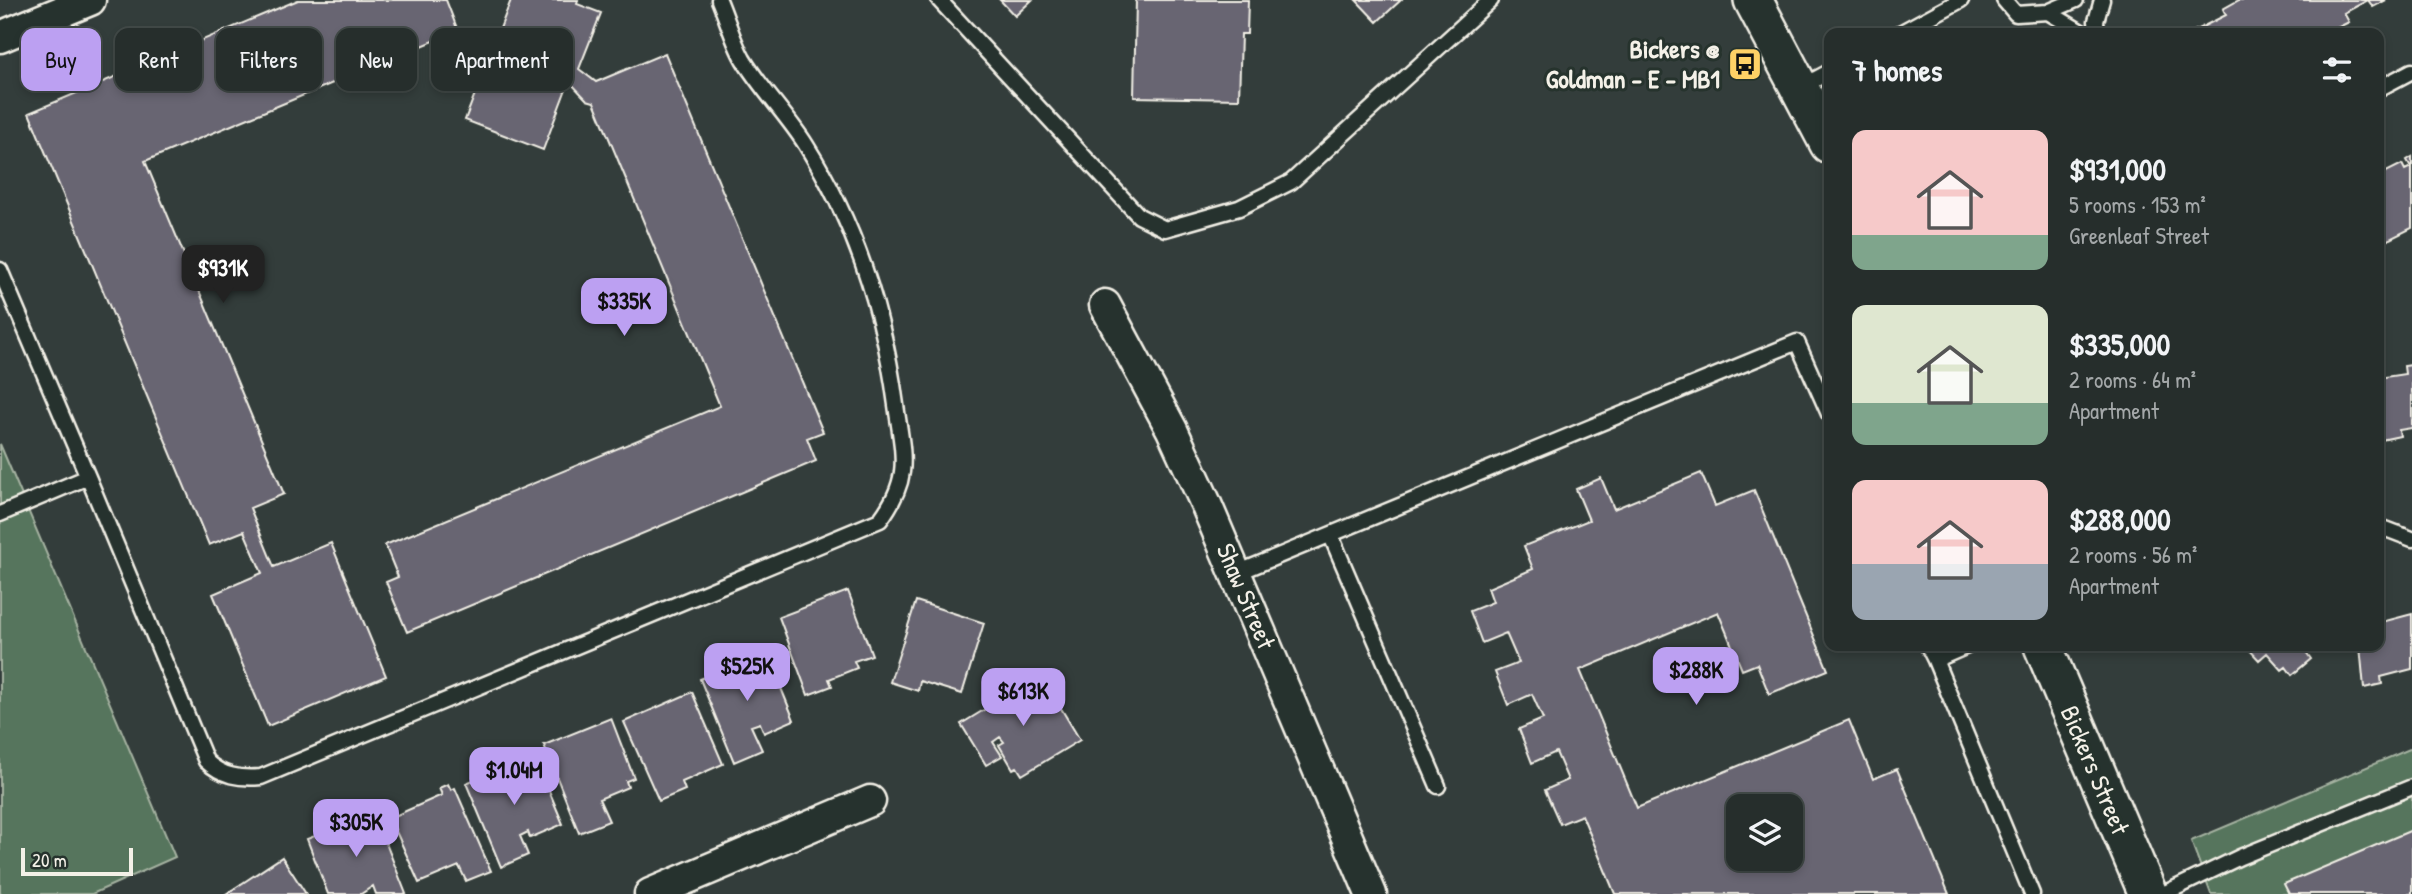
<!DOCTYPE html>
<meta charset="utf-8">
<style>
body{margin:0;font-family:"Patrick Hand",sans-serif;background:#2e3634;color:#f1f3f6;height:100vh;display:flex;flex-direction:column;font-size:26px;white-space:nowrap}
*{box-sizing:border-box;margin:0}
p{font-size:23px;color:#a4a8a9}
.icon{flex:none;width:38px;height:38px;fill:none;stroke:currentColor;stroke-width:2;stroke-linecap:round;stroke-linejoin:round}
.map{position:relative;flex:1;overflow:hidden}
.side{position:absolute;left:1824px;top:28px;width:560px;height:623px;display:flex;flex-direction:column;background:#262e2c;border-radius:14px;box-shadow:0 4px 10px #0003,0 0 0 2px #424a48}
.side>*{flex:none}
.guide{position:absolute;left:21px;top:28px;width:665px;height:63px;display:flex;gap:14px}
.fabs{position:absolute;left:1726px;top:794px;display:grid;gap:14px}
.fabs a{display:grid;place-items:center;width:77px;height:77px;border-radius:14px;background:#262e2c;box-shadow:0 4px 10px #0003,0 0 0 2px #424a48;font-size:35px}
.scale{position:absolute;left:21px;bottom:18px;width:112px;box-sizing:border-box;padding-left:7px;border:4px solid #f4f1e8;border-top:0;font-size:19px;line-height:24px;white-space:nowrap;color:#f4f1e8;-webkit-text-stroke:5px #26332d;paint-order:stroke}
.price{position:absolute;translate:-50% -60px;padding:0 16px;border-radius:14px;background:#bca0f2;color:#111;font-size:23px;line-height:46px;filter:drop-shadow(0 2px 4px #0008)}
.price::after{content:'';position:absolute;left:50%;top:42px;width:21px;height:16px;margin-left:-10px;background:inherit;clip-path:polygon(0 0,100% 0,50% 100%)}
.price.selected{background:#222;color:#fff}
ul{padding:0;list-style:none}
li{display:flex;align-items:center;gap:21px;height:175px;padding:0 28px}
li span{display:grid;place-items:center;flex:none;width:196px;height:140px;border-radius:14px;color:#555}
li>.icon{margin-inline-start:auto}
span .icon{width:84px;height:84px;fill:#fffc;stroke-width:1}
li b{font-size:30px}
h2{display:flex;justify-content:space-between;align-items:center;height:84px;padding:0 28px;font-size:30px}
.chip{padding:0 24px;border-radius:14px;background:#262e2c;box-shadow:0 4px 10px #0003,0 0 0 2px #424a48;font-size:24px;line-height:63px}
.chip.selected{background:#bca0f2;color:#111}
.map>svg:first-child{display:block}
.green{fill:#57755d;stroke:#a6b3a2;stroke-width:2}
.building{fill:#676572;stroke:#f4f1e8;stroke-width:2;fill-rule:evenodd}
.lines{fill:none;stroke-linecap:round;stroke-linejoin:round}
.service-casing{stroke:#f4f1e8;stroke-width:19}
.minor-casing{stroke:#f4f1e8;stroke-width:35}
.tertiary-casing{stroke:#f4f1e8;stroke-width:42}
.service{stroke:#26332d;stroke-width:14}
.minor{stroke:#26332d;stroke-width:30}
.tertiary{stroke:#26332d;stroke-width:37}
.labels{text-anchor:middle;stroke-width:6;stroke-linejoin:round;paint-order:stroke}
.poi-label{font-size:26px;font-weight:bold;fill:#f4f1e8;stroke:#26332d;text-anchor:end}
.street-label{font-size:26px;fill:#f4f1e8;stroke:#26332d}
</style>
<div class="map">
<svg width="2412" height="894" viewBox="0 0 2412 894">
<rect width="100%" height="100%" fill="#333d3b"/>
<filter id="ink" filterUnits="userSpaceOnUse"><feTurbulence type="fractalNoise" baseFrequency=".0143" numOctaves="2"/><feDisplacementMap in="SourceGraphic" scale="14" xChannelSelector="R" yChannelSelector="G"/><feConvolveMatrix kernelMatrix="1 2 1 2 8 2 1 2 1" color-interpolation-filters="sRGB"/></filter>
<g filter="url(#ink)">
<!-- green -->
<path class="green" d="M0 444 175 857 92 894H0Z
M2412 748V894H2211L2191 841Z"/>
<!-- building -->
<path class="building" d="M298 0H446L458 31 145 161 284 494 250 508 274 567 331 543 386 676 268 726 213 594 262 573 244 531 209 545 29 113Z
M511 0H578L577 4 601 13 579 69 596 82 665 53 823 432 807 438 816 461 407 632 386 582 398 577 385 545 720 406 594 102 587 100 569 81 543 150 465 120Z
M1000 0H1032L1015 16Z
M1136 0H1248L1247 34H1241L1239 99 1134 97Z
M1356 0H1401L1377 22Z
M2239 0H2386L2373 7 2368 0 2344 13 2349 22 2327 33H2317L2314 28 2303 33H2190L2226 15 2223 9Z
M2412 157V228L2378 245V176L2402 164 2405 170 2411 167 2407 160Z
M2412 365V428L2399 430 2400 436 2381 440 2378 434V378L2405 374 2404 366Z
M1701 473 1715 506 1754 490 1828 670 1769 694 1757 664 1742 670 1718 612 1580 670 1637 808 1849 720 1873 779 1897 769 1949 894H1615L1582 815 1560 824 1545 790 1568 780 1556 752 1532 763 1519 729 1543 719 1532 694 1508 705 1495 672 1519 663 1506 633 1482 643 1470 611 1493 602 1488 588 1533 569 1524 546 1589 520 1576 489 1601 478 1614 509ZM1738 807H1790V859H1738Z
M848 591 872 655 854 661 857 668 829 679 832 686 808 695 779 617Z
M916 601 984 623 962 694 920 681 918 691 890 682Z
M2412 614V669L2381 677 2382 684 2364 688 2360 646H2378V623Z
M2246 646H2313L2306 652 2311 659 2292 675 2286 667 2282 670 2267 653 2259 660Z
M766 651 794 720 764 733 760 723 751 726 762 750 734 762 700 679Z
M1041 675 1080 740 1022 775 1017 767 1013 769 999 745 1004 742 1000 737 993 742 1002 756 986 765 961 724Z
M692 692 723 764 682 782 685 790 659 801 624 722Z
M611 718 634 778 626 781 628 787 599 799 609 821 579 833 544 745Z
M534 755 563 824 530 838 528 832 520 836 528 855 501 867 466 783Z
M448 784 451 790 455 788 491 871 466 881 459 866 419 883 390 818 442 795 439 788Z
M374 813 406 894H376L373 886 361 894H328L307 839Z
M2412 830V894H2289L2284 884Z
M282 857 306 894H226Z"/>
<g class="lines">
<!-- service casing -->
<g class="service-casing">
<path id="service" d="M939 0 1139 216 1165 229 1239 208 1291 182 1491 0
M2004 0 2016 14 2048 12 2076 0
M2048 12 2083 33
M1900 33 1961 0
M2097 33 2096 21 2102 0
M1801 87 1829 72
M2378 89 2412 71
M0 270 88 477 0 514
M88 477 206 761C222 776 239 779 261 777L880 520C912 477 903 455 896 405 884 314 855 223 806 145 787 115 761 89 743 59 733 41 727 19 719 0
M2378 526 2412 539
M1331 536 1438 786
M1237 573 1797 342 1829 414
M1928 646 1935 660
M1967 646 1935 660 2032 894
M2163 894 2240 857 2412 787"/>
</g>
<!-- minor casing -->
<g class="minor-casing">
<path id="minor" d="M0 37 90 0
M1105 305 1172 430 1206 504 1371 894
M650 894 870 801"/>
</g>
<!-- tertiary casing -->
<g class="tertiary-casing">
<path id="tertiary" d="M1753 0 1829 144
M2043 646 2148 894"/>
</g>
<!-- service -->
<use href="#service" class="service"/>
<!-- minor -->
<use href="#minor" class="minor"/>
<!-- tertiary -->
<use href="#tertiary" class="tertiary"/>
</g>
</g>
<!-- icons -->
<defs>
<g id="bus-square" transform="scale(1.75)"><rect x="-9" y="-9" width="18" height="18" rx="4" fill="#ffd166" stroke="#26332d"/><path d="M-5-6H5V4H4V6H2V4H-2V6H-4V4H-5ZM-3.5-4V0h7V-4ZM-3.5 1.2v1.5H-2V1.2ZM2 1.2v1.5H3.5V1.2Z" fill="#111"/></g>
</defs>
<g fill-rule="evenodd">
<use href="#bus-square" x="1745" y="64"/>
</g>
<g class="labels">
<!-- poi labels -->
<g class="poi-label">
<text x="1720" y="58">Bickers @<tspan x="1720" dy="30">Goldman - E - MB1</tspan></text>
</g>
<!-- street labels -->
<g class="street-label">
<text transform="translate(1246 596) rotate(67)" y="9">Shaw Street</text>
<text transform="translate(2095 770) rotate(67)" y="9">Bickers Street</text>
</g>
</g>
</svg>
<div class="fabs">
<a><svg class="icon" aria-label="layers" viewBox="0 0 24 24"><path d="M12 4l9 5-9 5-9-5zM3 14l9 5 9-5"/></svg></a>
</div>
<div class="scale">20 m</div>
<b class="price selected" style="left:223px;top:305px">$931K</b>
<b class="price" style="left:624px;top:338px">$335K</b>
<b class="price" style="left:747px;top:703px">$525K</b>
<b class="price" style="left:1696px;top:707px">$288K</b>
<b class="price" style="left:1023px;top:728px">$613K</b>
<b class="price" style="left:514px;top:807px">$1.04M</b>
<b class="price" style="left:356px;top:859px">$305K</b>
<div class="guide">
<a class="chip selected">Buy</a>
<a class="chip">Rent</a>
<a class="chip">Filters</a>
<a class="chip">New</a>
<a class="chip">Apartment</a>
</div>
<section class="side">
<h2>7 homes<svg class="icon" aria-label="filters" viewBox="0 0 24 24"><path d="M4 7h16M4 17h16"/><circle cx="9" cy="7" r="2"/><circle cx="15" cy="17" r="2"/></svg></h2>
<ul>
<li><span style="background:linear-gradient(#f6c9c9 75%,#7fa58c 0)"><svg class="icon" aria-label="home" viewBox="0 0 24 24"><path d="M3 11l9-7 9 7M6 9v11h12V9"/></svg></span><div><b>$931,000</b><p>5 rooms · 153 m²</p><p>Greenleaf Street</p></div></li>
<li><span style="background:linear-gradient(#dfe7d0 70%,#7fa58c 0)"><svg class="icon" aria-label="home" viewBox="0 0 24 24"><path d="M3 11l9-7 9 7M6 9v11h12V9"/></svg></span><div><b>$335,000</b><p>2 rooms · 64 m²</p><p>Apartment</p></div></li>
<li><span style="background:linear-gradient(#f6c9c9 60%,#9aa5b1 0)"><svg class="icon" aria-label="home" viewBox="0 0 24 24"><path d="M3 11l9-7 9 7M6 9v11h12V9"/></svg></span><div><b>$288,000</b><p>2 rooms · 56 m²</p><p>Apartment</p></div></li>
</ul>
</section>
</div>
